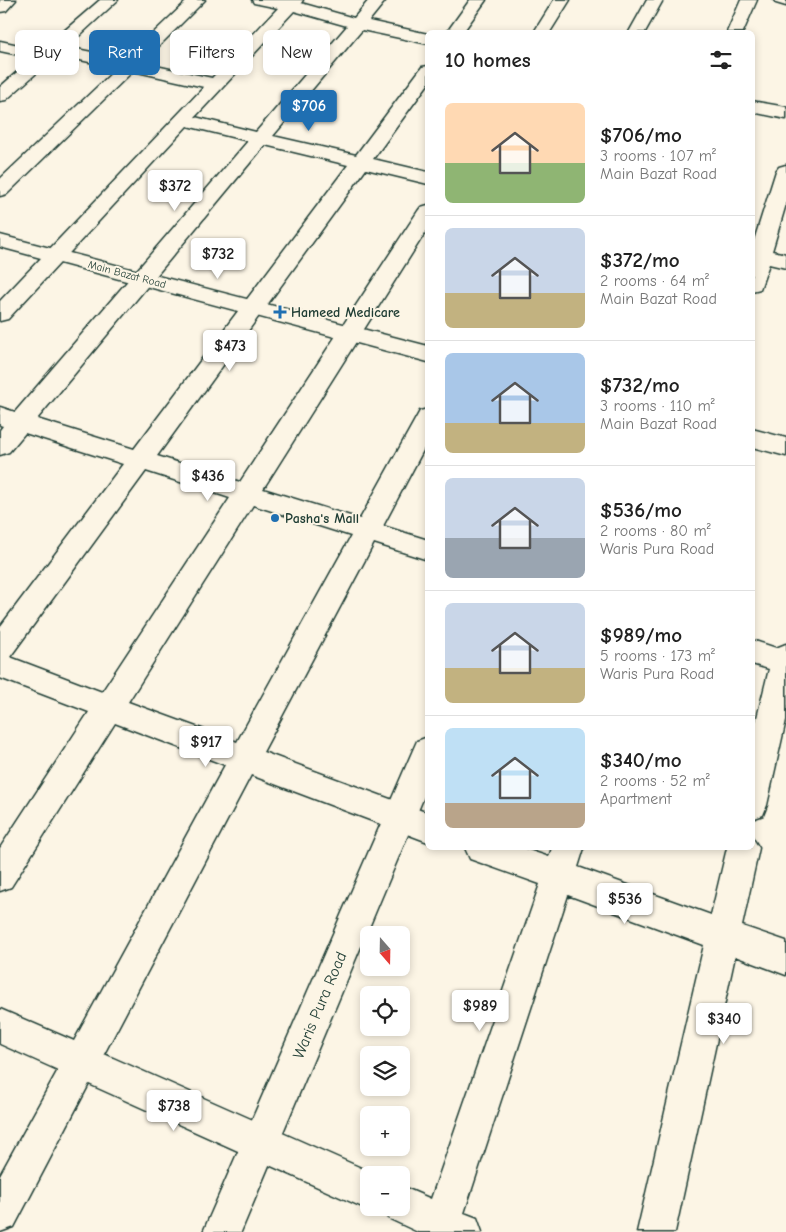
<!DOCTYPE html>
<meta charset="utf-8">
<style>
body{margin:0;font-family:"Comic Neue",sans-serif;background:#f6f6f6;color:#222;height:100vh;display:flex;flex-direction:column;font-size:19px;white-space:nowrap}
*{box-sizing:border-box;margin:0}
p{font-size:16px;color:#767676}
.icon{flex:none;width:28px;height:28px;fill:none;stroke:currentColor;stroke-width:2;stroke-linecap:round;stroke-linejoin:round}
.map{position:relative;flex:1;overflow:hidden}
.sheet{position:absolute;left:425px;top:30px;width:330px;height:820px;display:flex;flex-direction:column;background:#fff;border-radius:8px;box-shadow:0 2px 8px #0003}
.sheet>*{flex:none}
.top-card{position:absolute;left:15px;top:30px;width:335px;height:45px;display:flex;gap:10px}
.needle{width:32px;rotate:160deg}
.fabs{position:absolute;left:360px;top:926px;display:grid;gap:10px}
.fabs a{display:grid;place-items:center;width:50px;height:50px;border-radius:8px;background:#fff;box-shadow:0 2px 8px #0003;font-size:25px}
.price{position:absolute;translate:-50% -42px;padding:0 11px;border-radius:5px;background:#fff;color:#222;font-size:16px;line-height:32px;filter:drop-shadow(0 1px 2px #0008)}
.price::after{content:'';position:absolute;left:50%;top:30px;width:15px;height:11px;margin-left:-8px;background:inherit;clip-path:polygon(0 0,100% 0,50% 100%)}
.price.on{background:#1f6fb2;color:#fff}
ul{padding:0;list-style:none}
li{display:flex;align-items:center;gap:15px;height:125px;padding:0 20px}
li+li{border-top:1px solid #e0e0e0}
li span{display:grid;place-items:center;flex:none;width:140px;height:100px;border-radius:8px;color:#555}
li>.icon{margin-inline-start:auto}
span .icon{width:60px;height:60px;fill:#fffc;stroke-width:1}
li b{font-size:21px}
h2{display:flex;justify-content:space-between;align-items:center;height:60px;padding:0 20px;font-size:21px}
.pill{padding:0 18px;border-radius:8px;background:#fff;box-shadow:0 2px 8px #0003;font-size:18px;line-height:45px}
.pill.on{background:#1f6fb2;color:#fff}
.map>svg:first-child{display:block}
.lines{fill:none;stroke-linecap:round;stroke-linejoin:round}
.street-casing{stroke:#1f3d34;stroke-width:3}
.secondary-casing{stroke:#1f3d34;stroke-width:3}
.street{fill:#fcf5e5;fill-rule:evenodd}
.secondary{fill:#fcf5e5;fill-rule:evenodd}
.poi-dot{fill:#1f6fb2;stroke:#fcf5e5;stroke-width:2}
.labels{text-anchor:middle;stroke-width:4;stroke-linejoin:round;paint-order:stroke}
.far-street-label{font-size:11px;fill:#1f3d34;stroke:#fcf5e5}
.poi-label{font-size:14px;font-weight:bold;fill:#1f3d34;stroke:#fcf5e5;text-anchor:start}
.near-street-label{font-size:16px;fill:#1f3d34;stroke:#fcf5e5}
</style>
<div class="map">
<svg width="786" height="1232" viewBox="0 0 786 1232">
<rect width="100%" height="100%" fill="#fcf5e5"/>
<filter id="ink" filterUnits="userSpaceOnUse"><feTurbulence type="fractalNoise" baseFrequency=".02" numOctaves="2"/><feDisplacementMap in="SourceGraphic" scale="10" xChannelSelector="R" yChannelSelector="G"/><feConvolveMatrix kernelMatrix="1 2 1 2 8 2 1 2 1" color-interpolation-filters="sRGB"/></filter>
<g filter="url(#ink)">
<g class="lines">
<!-- street casing -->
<g class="street-casing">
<path id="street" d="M0 0H16L6 11 0 12Z
M100 0H118L67 47 126 59 188 0H205L142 63 212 78 278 8 254 3 252 0H303L301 3 354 18 369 0H386L369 21 428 34V44L362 30 273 136 356 155 422 67 428 66V84L373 159 428 172V184L366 169 157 456 240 482 418 211 421 207 428 205V228L263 489 360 519 420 411 428 409V441L383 526 428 540V560L374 543 263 752 428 813V842L251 775 104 1054 377 1175H369V1208H375L369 1210 89 1084 14 1227 0 1232V1175L58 1070 0 1044V1009L74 1041 225 765 115 723 11 887 0 891V848L89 712 0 678V627L123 464 25 433 9 452 0 455V430L3 426 0 425V407L15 412 248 141 187 126 8 319 0 321V301L204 87 133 71 7 194 0 196V179L117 68 57 55 6 100 0 101V87L33 58 0 51V41L42 50ZM294 11 347 26 256 132 195 117ZM265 145 348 165 134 449 37 419ZM146 471 230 498 102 692 10 657ZM253 505 351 536 237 742 128 702Z
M470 0H486L463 32H447Z
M554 0H570L550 32H534Z
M647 0H663L645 32H629Z
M774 0H786V6L776 3Z
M752 101 786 107V119L752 112Z
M786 165V204L772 251 786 254V268L769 264 760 289 752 291V247L776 171 779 167Z
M752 640 776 648 786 644V720L767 805 763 815 752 819V738L769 669 752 664Z
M752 837 759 848 742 926 786 941V975L735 956 675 1232H637L704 945 568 895 464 1213 477 1218 482 1232H418L388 1218 383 1208H401V1186L431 1199 540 884 470 859 465 848H522L549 857 552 848H584L578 867 711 915 727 848H752Z"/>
</g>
<!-- secondary casing -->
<g class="secondary-casing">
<path id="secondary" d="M741 0H757L743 32H727Z
M0 235 428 346V362L0 247Z
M752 429 786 438V456L752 447Z
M428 737V787L241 1232H203L413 750 417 741Z"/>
</g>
<!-- street -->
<use href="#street" class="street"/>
<!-- secondary -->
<use href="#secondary" class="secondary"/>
</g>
</g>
<!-- markers -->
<g class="poi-dot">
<path d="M277.5 304.5h5v5h5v5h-5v5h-5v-5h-5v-5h5z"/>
<circle cx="275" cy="518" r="5"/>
</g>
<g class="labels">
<!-- far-street labels -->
<g class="far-street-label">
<text transform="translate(127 274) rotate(15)" y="4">Main Bazat Road</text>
</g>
<!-- poi labels -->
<g class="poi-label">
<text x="291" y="317">Hameed Medicare</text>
<text x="285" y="523">Pasha's Mall</text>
</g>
<!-- near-street labels -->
<g class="near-street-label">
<text transform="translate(319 1005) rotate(-67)" y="6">Waris Pura Road</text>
</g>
</g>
</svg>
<div class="fabs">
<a><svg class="needle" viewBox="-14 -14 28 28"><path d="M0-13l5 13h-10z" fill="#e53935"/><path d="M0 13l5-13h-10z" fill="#767676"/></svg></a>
<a><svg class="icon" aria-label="locate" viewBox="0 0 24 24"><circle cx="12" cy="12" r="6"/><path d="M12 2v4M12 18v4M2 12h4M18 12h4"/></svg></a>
<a><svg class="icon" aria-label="layers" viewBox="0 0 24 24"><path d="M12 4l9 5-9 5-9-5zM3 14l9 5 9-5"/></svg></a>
<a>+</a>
<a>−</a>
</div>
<b class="price on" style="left:309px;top:132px">$706</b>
<b class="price" style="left:175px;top:212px">$372</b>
<b class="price" style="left:218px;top:280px">$732</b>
<b class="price" style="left:230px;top:372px">$473</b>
<b class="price" style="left:208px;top:502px">$436</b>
<b class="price" style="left:206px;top:768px">$917</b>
<b class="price" style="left:625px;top:925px">$536</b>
<b class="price" style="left:480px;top:1032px">$989</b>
<b class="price" style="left:724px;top:1045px">$340</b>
<b class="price" style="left:174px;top:1132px">$738</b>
<div class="top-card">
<a class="pill">Buy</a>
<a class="pill on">Rent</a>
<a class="pill">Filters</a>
<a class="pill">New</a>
</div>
<section class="sheet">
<h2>10 homes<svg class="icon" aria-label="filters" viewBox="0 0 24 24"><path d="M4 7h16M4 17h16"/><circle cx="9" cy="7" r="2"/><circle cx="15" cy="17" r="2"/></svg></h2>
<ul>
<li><span style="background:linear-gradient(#ffd9b3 60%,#8fb573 0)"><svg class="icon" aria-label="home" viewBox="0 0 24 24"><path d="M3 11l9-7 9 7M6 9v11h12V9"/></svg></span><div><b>$706/mo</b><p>3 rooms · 107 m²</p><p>Main Bazat Road</p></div></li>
<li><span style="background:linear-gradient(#c9d6e8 65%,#c2b280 0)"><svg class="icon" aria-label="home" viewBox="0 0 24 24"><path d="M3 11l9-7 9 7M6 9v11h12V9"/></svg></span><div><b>$372/mo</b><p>2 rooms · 64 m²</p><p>Main Bazat Road</p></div></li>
<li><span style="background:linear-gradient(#a9c7e8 70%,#c2b280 0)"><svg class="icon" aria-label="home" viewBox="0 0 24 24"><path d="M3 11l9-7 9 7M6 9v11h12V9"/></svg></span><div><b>$732/mo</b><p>3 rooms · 110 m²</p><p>Main Bazat Road</p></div></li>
<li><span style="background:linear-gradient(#c9d6e8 60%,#9aa5b1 0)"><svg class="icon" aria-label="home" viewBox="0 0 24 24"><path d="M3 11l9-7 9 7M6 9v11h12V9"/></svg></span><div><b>$536/mo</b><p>2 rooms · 80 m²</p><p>Waris Pura Road</p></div></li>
<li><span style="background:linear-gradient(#c9d6e8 65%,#c2b280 0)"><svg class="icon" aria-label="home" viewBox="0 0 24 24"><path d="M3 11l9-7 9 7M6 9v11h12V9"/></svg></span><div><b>$989/mo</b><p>5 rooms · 173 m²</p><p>Waris Pura Road</p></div></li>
<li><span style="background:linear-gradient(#bfe0f5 75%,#b9a48a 0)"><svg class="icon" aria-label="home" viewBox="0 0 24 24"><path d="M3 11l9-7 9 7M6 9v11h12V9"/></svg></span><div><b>$340/mo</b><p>2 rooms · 52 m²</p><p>Apartment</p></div></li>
</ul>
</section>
</div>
